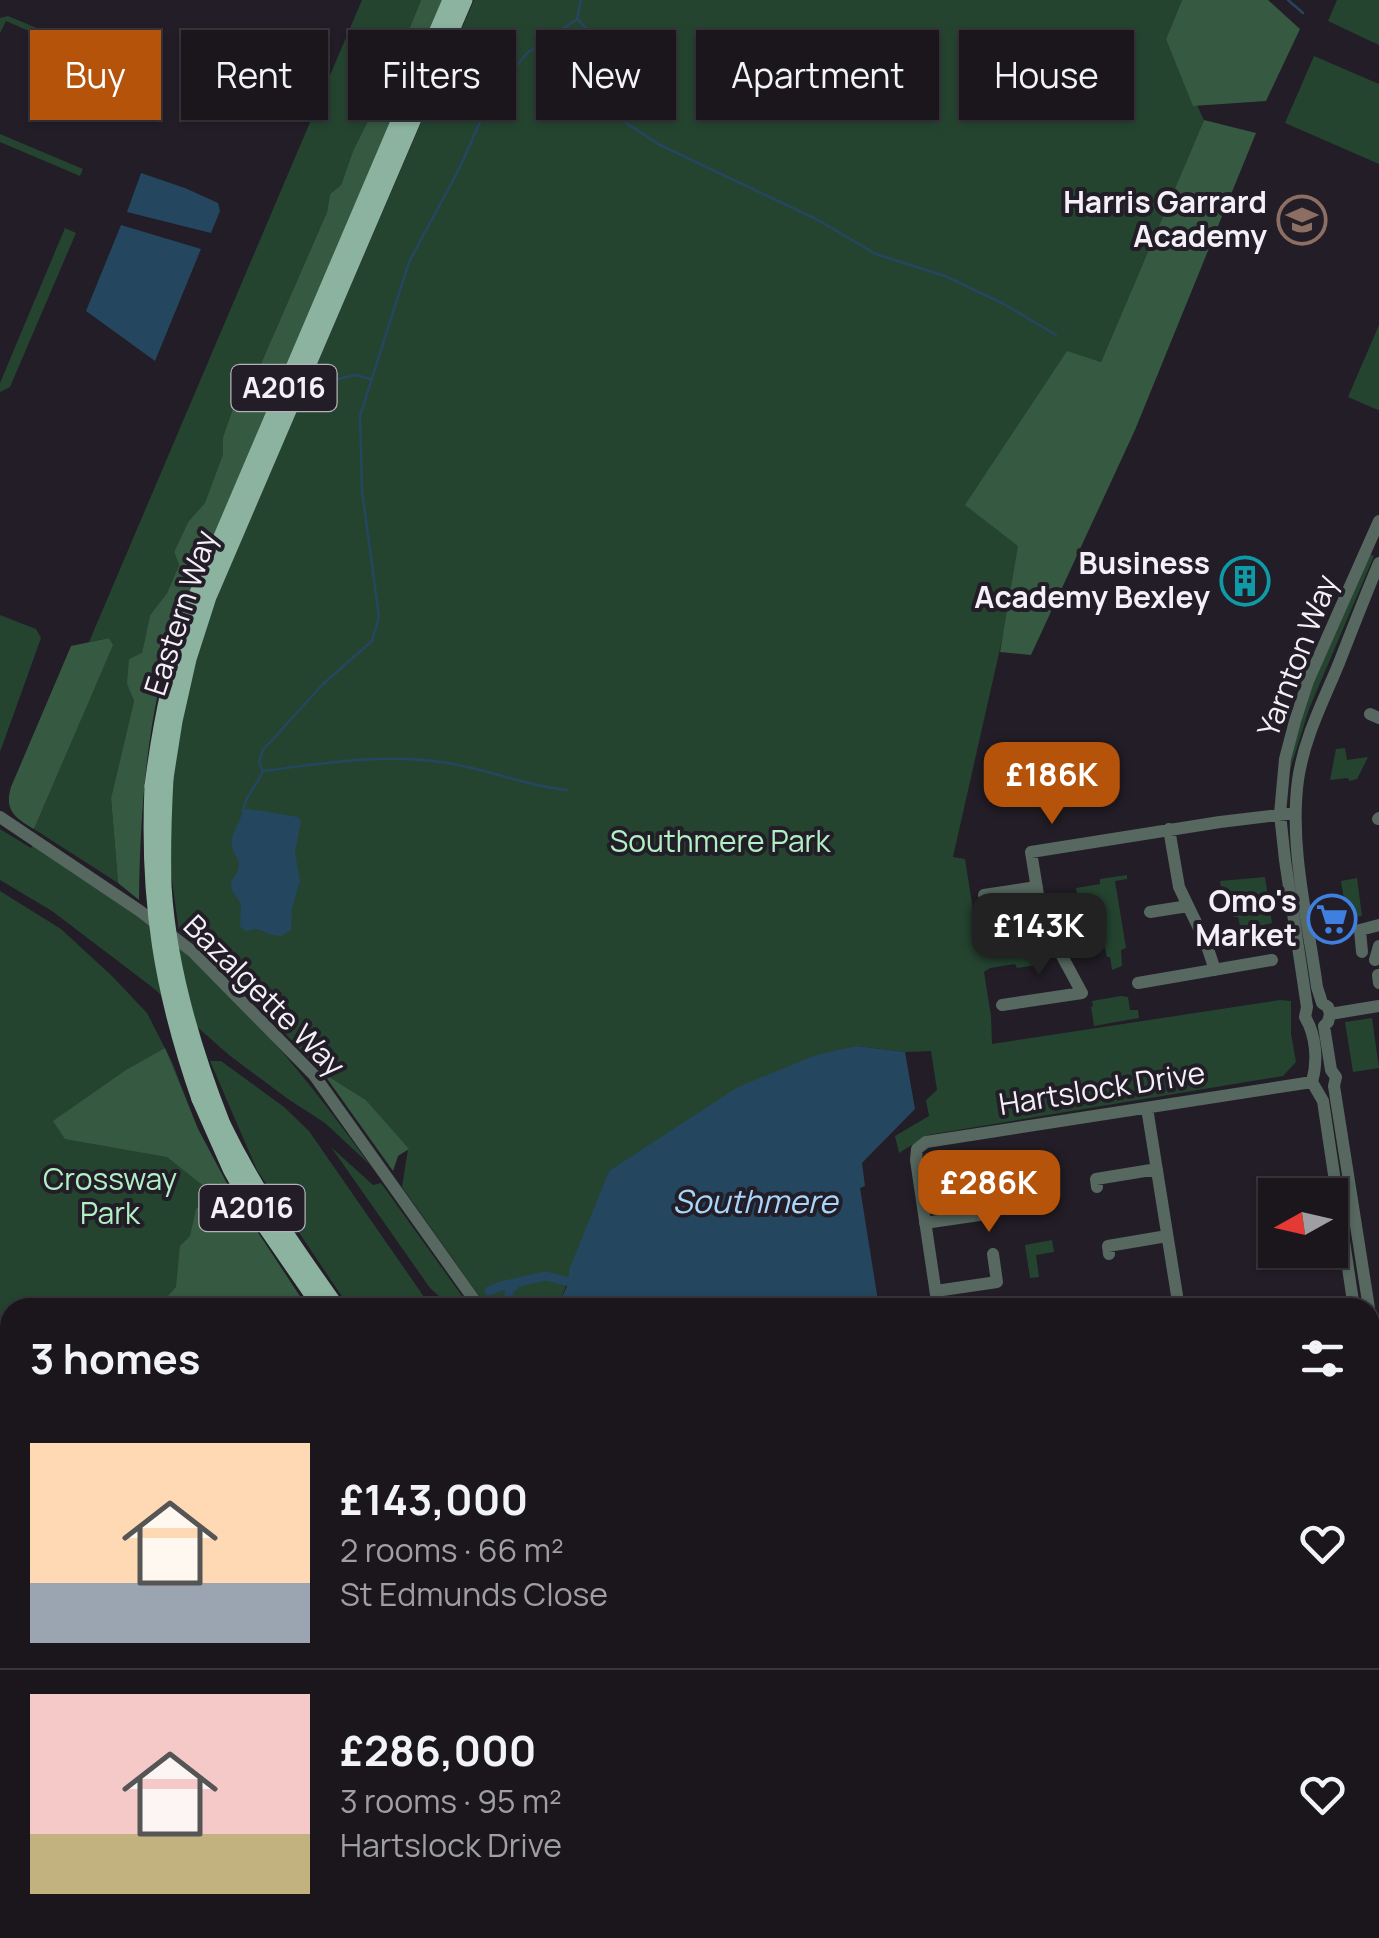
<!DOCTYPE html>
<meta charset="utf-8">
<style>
body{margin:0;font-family:Manrope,sans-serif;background:#272329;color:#f1f3f6;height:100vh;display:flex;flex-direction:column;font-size:38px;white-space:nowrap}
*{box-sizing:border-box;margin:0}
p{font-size:32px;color:#9f9fa3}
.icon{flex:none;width:55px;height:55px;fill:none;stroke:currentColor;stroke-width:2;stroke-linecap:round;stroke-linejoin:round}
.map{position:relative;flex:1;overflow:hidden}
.drawer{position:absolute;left:0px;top:1298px;width:1380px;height:642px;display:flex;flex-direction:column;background:#1a161c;border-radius:30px 30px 0 0;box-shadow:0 2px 8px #0004,0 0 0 2px #38353b}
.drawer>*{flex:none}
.top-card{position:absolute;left:30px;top:30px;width:1320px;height:90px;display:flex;gap:20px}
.needle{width:65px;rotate:262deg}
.controls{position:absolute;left:1258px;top:1178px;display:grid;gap:20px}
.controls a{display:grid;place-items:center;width:90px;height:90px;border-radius:0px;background:#1a161c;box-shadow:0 2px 8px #0004,0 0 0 2px #38353b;font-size:50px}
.price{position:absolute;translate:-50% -85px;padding:0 22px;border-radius:20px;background:#b45309;color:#fff;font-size:32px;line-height:65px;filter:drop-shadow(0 2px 5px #0008)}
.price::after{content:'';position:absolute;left:50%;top:60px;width:30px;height:22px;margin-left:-15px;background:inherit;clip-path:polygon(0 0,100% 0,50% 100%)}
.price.on{background:#222;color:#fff}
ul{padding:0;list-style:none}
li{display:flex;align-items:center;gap:30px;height:250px;padding:0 30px}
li+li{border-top:2px solid #38353b}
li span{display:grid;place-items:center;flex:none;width:280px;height:200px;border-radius:0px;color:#555}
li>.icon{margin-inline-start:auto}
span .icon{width:120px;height:120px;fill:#fffc;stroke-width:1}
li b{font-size:42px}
h2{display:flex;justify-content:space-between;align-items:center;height:120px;padding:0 30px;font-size:42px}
.tag{padding:0 35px;border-radius:0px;background:#1a161c;box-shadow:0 2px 8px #0004,0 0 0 2px #38353b;font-size:35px;line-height:90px}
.tag.on{background:#b45309;color:#fff}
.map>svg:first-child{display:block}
.green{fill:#244430}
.forest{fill:#355941}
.water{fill:#25465f}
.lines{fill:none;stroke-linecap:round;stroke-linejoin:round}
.stream{stroke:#25465f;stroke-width:2.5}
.canal{stroke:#25465f;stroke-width:9}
.minor{stroke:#566860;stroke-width:12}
.major{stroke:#8cb3a0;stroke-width:15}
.major-bridge{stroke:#8cb3a0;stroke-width:15}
.labels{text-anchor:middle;stroke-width:8;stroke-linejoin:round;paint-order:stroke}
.shield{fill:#221d26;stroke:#b5b1b8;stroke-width:2.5}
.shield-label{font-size:28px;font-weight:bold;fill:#f4f0f7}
.poi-label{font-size:30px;font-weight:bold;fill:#f4f0f7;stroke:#221d26;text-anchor:end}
.street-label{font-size:30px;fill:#f4f0f7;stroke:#221d26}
.park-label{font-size:30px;fill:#b0f0c4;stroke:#221d26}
.water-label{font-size:32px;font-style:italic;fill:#a8d6fa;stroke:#221d26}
</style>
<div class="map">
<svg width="1379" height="1938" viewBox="0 0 1379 1938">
<rect width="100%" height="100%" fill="#221d26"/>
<!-- green -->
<path class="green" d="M362 0H421L397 59 380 84V96L353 151 341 185 330 194 327 212 256 375 239 391 223 437V454L205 504 188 522 174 552 179 565 167 593 150 615 142 654 127 683 134 701 111 798 118 883 34 829 112 645 109 638 89 642Z
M474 0H1182L1166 39 1204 120 1101 362 1067 352 953 857 965 859 975 922H982L987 932 1006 929V924L1032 920 1029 897H1032L1037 920 1028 926 1041 951 1043 964 1017 968 1015 964 990 968 984 972 991 1016 992 1044 1280 1000 1291 1001V1034L1296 1062 1283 1076 928 1135 899 1153 895 1136 929 1116 926 1100 937 1090 931 1051 905 1052 857 1046 609 1171 558 1307H487L402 1187 408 1149 366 1100 323 1073 215 961 179 932 170 865 171 746 196 656 220 589Z
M1337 0H1379V45L1328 21Z
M8 16 121 63V71L6 21 0 33V18Z
M1314 56 1379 84V164L1285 123Z
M0 134 83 169 80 176 0 142Z
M65 228 76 233 10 387 0 392V383Z
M1379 325V409L1378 410 1348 397Z
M1368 553 1374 556 1309 709 1288 776 1301 710Z
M0 615 36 629 41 638 0 752Z
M1345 748 1347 760 1368 757 1357 779 1349 781 1348 778 1330 780 1336 749Z
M0 829 31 848 33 845C67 868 102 889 135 913 229 982 302 1070 369 1164L325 1123 288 1099 229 1055 152 987 52 911 0 880Z
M1127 875V879L1115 881 1126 948 1121 950 1122 966 1112 970 1110 957H1107C1104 941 1099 934 1086 924L1084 918H1081L1076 888 1100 884V879Z
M1265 877 1272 923 1241 930 1238 917H1234L1232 904 1223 905 1220 881Z
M1357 878 1362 916 1347 918 1341 881Z
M0 891 61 929 112 976 147 1013 172 1062 198 1129 232 1193 307 1307 10 1308V1495L0 1492Z
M1121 996 1128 997 1130 1010H1138L1139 1018 1094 1026 1091 1007 1093 1006 1092 1001Z
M1372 1018 1379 1068 1353 1072 1345 1022Z
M210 1061H221L284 1107 309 1131 431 1307H349L257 1170Z
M331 1147 373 1185 381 1183 470 1307H451L430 1288Z
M1042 1172 1044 1188 1036 1189 1035 1185 1026 1187 1028 1201 1018 1203 1014 1177Z
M1052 1240 1054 1252 1036 1255 1039 1277 1030 1278 1025 1245Z
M814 1930H890L887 1932 891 1938H819Z
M1119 1930H1250L1251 1938H1124Z"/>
<!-- forest -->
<path class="forest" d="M421 0H444L177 628C171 648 164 668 159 688 144 758 140 829 139 900L118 883 111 798 134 701 127 684 129 659 142 653 150 615 167 593 179 565 174 552 188 522 205 503 223 454V437L239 391 256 375 327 212 330 194 341 185 353 151 380 96V84L397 59Z
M1182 0H1268L1300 29 1266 101 1193 106 1166 39Z
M1204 120 1256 133 1135 430 1031 655 1000 652 1018 546 965 505 1067 351 1101 362Z
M109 638 113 645 34 829C15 818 4 810 11 787L71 646Z
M165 1048 198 1129 232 1193 307 1307H150L151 1303 166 1298 176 1287 180 1246 190 1236 196 1209 215 1195 167 1157 65 1139 53 1121 126 1070Z
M323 1073 366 1100 409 1149 398 1156 393 1171Z"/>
<!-- water -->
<path class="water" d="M141 173 185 188 218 203 220 211 211 233 127 212Z
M121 225 201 249 155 361 86 311Z
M249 809 298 817 301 821 295 853 300 881 292 908 291 930 281 936 272 935 257 929 245 931 240 926 241 904 232 890 231 882 238 870 239 861C223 837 237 834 243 810Z
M857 1046 905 1052 915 1109 862 1163 865 1186 860 1188 879 1307H557L569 1282V1270L609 1171 738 1087 816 1055Z"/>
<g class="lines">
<!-- stream -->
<path class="stream" d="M1288 0 1303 13
M577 19 599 41 606 57 626 123 660 145 816 219 876 254 945 276 1004 304 1056 335
M333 380 356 375 370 379
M263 771C326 763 383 753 447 763 488 769 525 786 567 790
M243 811C246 794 256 787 263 771L259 762 263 750 322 685 372 641 379 617 362 491 360 416 409 262 459 169 490 100 527 53 577 19 581 0"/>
<!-- canal -->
<path class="canal" d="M489 1291 501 1286 546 1276 569 1282
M506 1308 510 1289 515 1285
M0 1490 10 1492
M0 1906 10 1913
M35 1930 46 1938"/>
<!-- minor -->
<path class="minor" d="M1370 714 1379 718
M0 817 140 911 193 952 314 1075 480 1308
M1378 819 1379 818
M1169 829 1179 887 1206 943 1215 970
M984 895 1037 887
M1150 912 1188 906
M1362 952 1360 930 1379 925
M1375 960 1379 946
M1378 975 1379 983
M1138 983 1272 960
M1002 1005 1082 993 1042 919 1031 852 1220 822 1295 813
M1330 1014 1328 1007 1322 1003 1317 987C1308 921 1289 846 1298 780 1304 738 1323 702 1339 663 1352 630 1365 596 1379 563
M1330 1014 1328 1022 1324 1026 1331 1070 1336 1077 1334 1086 1369 1308
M1330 1014 1379 1006
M1147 1108 1179 1308
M1097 1187 1096 1179 1157 1169
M925 1223 986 1214 982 1187
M1109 1254 1108 1246 1167 1236
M936 1291 997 1282 993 1254
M938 1308 916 1160 917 1149 926 1142 1312 1082
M1153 1308 1178 1303
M1354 1308 1323 1101 1312 1082C1318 1061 1316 1035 1305 1017L1307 1007 1285 860 1280 814 1285 759 1295 721 1308 681 1379 521
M1370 1312 1379 1370
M1370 1395 1379 1394
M1370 1406 1379 1464
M1370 1582 1374 1581 1376 1594
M0 1638 10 1637
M0 1815 10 1814
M0 1861 10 1869
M1370 1924H1379
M94 1930 106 1938
M146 1930 157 1938
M908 1930 913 1938
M1061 1930 1062 1938
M1341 1930 1342 1938
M293 1938 344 1930
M521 1938 535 1930"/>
<!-- major -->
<path class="major" d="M166 778 175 721 189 659 209 597 465 0
M152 786C161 715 173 661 197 593L450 0
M199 1099 230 1169 250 1205 321 1308
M223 1124C256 1192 294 1246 338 1308
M1370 1666 1379 1665
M1370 1686 1379 1689
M736 1930 742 1938
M764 1930 770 1938
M780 1930 785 1938
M807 1930 812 1938
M456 1938 467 1930
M485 1938 497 1930"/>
<!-- major-bridge -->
<path class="major-bridge" d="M166 778C164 814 163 850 164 886 169 968 193 1048 223 1124
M152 786C147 900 161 991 199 1099"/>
</g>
<!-- icons -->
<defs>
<g id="school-ring" transform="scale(2.5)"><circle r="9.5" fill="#221d26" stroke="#8d6e63" stroke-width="1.5"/><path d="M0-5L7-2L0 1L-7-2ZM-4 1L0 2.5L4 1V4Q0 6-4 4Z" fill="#8d6e63"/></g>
<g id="building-ring" transform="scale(2.5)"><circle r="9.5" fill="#221d26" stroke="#0f9aa8" stroke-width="1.5"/><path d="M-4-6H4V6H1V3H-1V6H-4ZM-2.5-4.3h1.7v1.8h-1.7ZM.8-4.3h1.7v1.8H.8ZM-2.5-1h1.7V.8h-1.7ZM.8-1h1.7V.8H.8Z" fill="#0f9aa8"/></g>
<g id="supermarket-ring" transform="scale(2.5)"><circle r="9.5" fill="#221d26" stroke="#3f7fe0" stroke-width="1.5"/><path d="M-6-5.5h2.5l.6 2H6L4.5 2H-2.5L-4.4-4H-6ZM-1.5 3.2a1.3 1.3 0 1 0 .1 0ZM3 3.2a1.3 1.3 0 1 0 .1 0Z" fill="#3f7fe0"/></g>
</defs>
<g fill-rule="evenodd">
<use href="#school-ring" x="1302" y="220"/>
<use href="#building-ring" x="1245" y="581"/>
<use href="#supermarket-ring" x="1332" y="919"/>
</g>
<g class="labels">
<!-- shield labels -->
<g class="shield">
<rect x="231.5" y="365" width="105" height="46" rx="8"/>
<rect x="199.5" y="1185" width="105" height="46" rx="8"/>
</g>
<g class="shield-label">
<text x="284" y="398">A2016</text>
<text x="252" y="1218">A2016</text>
</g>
<!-- poi labels -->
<g class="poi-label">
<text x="1267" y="213">Harris Garrard<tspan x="1267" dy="34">Academy</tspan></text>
<text x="1210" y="574">Business<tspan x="1210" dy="34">Academy Bexley</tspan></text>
<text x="1297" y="912">Omo's<tspan x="1297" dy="34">Market</tspan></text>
</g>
<!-- street labels -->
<g class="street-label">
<text transform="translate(181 613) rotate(-72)" y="10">Eastern Way</text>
<text transform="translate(1298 656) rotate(-69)" y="10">Yarnton Way</text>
<text transform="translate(264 996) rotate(45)" y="10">Bazalgette Way</text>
<text transform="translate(1102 1089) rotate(-9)" y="10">Hartslock Drive</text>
</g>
<!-- park labels -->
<g class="park-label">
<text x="720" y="852">Southmere Park</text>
<text x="110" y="1190">Crossway<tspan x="110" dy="34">Park</tspan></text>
</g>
<!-- water labels -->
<g class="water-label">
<text x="755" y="1213">Southmere</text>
</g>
</g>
</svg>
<div class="controls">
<a><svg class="needle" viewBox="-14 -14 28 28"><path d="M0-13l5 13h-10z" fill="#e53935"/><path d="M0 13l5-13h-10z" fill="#9f9fa3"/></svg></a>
</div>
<b class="price" style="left:1052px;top:827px">£186K</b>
<b class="price on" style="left:1039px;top:978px">£143K</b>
<b class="price" style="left:989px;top:1235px">£286K</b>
<div class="top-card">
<a class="tag on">Buy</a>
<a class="tag">Rent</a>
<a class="tag">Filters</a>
<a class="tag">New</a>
<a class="tag">Apartment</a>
<a class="tag">House</a>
</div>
<section class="drawer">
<h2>3 homes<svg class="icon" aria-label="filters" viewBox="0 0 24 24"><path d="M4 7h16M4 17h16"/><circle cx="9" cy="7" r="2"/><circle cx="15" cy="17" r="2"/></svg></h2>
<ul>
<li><span style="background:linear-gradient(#ffd9b3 70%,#9aa5b1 0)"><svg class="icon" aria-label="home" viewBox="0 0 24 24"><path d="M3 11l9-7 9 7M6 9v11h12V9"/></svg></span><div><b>£143,000</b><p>2 rooms · 66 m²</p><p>St Edmunds Close</p></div><svg class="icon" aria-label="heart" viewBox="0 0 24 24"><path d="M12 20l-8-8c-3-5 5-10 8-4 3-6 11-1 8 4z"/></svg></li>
<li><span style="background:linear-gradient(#f6c9c9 70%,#c2b280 0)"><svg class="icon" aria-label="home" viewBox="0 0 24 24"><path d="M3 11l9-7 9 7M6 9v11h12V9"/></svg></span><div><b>£286,000</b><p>3 rooms · 95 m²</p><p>Hartslock Drive</p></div><svg class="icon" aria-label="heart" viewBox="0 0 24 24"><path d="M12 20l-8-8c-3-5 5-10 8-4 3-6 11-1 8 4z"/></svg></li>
</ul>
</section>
</div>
